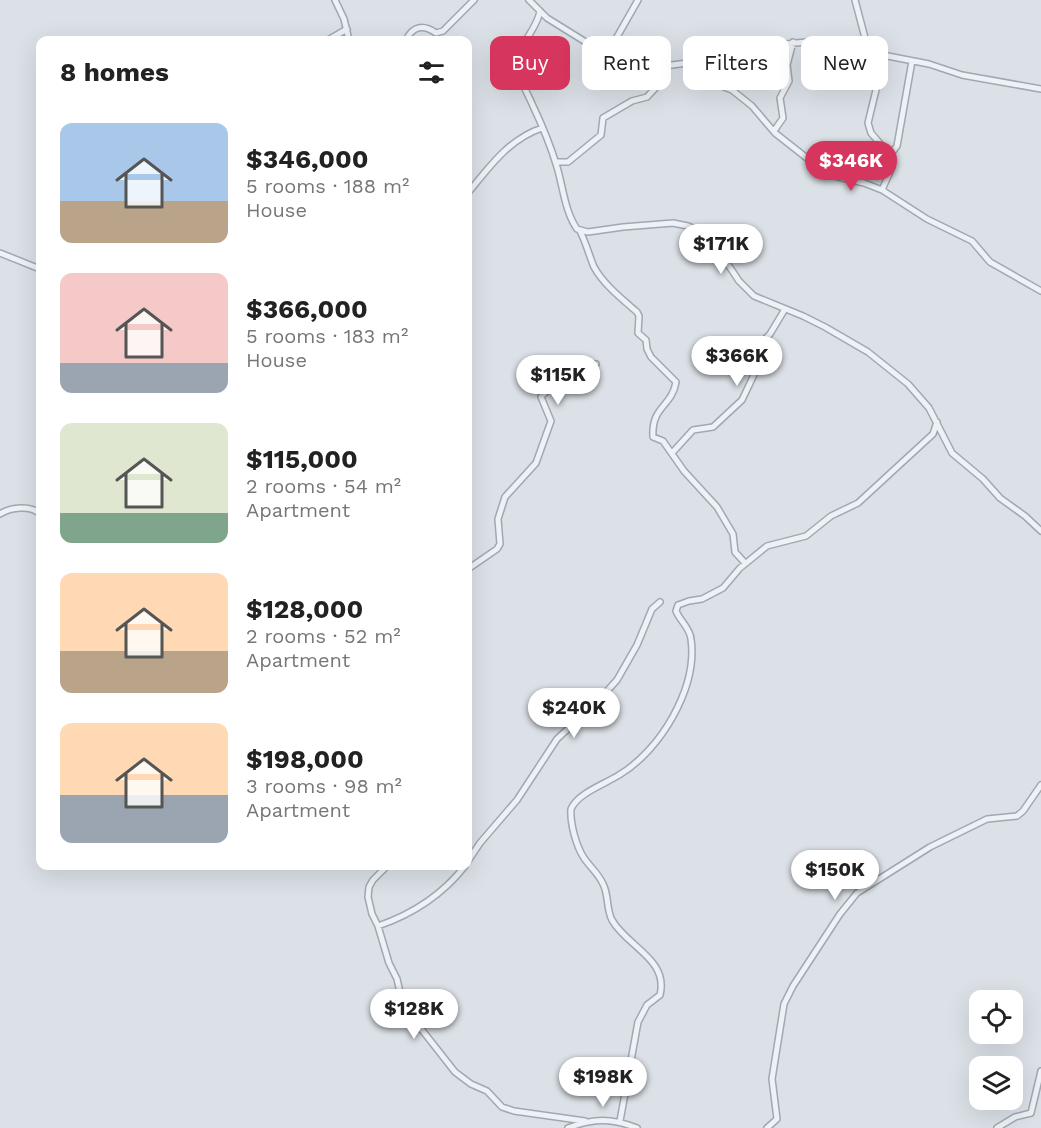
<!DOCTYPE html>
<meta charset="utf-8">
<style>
body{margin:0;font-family:"Work Sans",sans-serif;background:#f2f2f2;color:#222;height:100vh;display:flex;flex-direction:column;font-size:22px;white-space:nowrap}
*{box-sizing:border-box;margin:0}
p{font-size:20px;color:#767676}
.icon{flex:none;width:33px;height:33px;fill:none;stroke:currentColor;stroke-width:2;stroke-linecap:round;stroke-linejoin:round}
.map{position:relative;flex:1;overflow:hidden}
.panel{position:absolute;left:36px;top:36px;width:436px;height:834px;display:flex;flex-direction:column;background:#fff;border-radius:12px;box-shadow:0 6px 24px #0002}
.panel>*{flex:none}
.guide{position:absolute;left:490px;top:36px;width:460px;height:54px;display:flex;gap:12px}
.fabs{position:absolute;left:969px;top:990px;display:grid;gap:12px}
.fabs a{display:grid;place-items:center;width:54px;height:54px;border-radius:12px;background:#fff;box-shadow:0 6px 24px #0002;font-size:30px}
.price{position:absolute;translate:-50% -51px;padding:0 14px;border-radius:21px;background:#fff;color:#222;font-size:20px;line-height:39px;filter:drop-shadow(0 2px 3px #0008)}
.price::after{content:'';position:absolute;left:50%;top:36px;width:18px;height:14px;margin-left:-9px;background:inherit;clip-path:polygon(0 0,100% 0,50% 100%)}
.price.active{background:#d6355d;color:#fff}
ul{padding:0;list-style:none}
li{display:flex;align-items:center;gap:18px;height:150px;padding:0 24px}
li span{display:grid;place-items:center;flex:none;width:168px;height:120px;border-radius:12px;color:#555}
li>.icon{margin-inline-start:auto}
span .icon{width:72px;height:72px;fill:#fffc;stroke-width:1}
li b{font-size:26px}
h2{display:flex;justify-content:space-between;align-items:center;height:72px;padding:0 24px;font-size:26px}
.pill{padding:0 21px;border-radius:12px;background:#fff;box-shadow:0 6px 24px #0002;font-size:21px;line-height:54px}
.pill.active{background:#d6355d;color:#fff}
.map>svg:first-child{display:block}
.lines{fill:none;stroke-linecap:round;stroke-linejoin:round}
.street-casing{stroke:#a0a8b1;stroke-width:8}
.street{stroke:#eef1f5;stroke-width:5}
</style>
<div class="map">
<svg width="1041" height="1128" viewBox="0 0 1041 1128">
<rect width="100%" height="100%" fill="#dbe1e7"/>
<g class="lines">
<!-- street casing -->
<g class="street-casing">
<path id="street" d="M335 0 344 19 349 40
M529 0 547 18 584 41 607 52 644 65 657 67 687 63 750 47 807 42 831 45 929 64 962 75 1041 89
M855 0 869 53
M540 11C537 30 519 42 519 62 518 79 527 92 533 106 542 125 551 147 557 167 563 187 565 212 577 229L588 232 623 227 673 223 688 226 703 232 715 245 739 281 754 296 803 316 825 327 868 352 908 384 929 408 952 453 983 479 1000 498 1025 516 1041 531
M328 40 347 29
M406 40C413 26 423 24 436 33L443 31 474 0
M607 52 613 44 638 0
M884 57 868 123 871 133 890 155
M687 63 698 77 732 90 752 106 775 133 817 166 834 176 864 183 882 190 927 219 972 241 990 262 1041 291
M774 131 783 118 780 98 789 81 787 65 793 42
M556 162H568L601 135 603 118 632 101 647 97 660 83 653 72 654 67
M882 190 892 167 890 155 897 146 912 61
M468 193C489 167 509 139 542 128
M580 231C586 243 589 255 594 267 604 285 622 299 637 312L639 316 638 333 646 340 647 349 651 357 676 382C672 407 651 406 653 437L663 441 684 471 717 507 733 534 735 552 745 563
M0 253 40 269
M672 453 693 430 713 427 742 400 759 364 755 349 770 334 785 309
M0 514C11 507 31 505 40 514
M468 569 497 549 500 544 498 519 505 497 536 463 551 421 541 397 555 382 562 366 596 364
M468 861 480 843 517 800 557 739 598 701 617 680 637 645 652 609 660 602
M387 866 373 880 369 887 368 897 372 914 378 926 389 963 397 979 404 1010 409 1022 422 1030 455 1072 471 1084 487 1091 502 1107 514 1111 585 1121
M378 926C413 914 443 894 465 866
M620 1121 638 1022 647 1005 660 995C669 959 626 946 612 920 606 909 609 895 603 884 599 874 590 867 584 858 576 846 570 823 571 809 578 793 605 784 619 775 660 751 698 688 691 639 690 628 680 621 676 611L678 605 689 601 702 599 723 588 740 568 767 546 806 536 831 516 858 503 933 434 937 422
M568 1128C593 1118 612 1118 637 1128
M767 1128 777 1119 772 1079 784 1004 793 986 840 914 857 893 930 847 987 819 1017 816 1023 811 1041 785
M997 1128 1015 1117 1031 1113 1041 1071"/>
</g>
<!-- street -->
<use href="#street" class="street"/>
</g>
</svg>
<div class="fabs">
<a><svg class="icon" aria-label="locate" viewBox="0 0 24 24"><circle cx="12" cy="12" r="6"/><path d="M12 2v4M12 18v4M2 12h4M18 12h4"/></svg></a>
<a><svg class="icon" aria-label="layers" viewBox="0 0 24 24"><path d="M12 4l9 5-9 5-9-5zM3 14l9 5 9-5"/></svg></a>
</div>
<b class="price active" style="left:851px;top:192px">$346K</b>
<b class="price" style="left:721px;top:275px">$171K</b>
<b class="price" style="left:737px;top:387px">$366K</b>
<b class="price" style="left:558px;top:406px">$115K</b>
<b class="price" style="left:574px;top:739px">$240K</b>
<b class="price" style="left:835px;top:901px">$150K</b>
<b class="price" style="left:414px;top:1040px">$128K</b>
<b class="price" style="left:603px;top:1108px">$198K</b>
<div class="guide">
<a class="pill active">Buy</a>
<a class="pill">Rent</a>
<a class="pill">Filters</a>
<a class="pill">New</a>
</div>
<section class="panel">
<h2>8 homes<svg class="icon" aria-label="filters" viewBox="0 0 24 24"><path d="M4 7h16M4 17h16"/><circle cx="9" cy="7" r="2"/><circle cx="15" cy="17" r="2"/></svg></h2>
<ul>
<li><span style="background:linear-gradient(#a9c7e8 65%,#b9a48a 0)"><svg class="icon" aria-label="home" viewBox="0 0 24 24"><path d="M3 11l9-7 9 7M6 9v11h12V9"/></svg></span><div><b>$346,000</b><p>5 rooms · 188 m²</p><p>House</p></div></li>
<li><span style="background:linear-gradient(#f6c9c9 75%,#9aa5b1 0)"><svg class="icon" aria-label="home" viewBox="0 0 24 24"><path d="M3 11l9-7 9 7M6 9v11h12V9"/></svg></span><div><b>$366,000</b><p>5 rooms · 183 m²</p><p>House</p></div></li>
<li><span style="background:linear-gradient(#dfe7d0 75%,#7fa58c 0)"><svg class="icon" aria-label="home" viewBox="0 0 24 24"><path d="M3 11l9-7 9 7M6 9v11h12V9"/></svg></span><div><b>$115,000</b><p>2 rooms · 54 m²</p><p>Apartment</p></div></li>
<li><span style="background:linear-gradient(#ffd9b3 65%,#b9a48a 0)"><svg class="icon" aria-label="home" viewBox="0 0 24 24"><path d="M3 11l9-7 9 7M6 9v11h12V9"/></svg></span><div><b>$128,000</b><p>2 rooms · 52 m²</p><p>Apartment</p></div></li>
<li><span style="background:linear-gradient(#ffd9b3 60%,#9aa5b1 0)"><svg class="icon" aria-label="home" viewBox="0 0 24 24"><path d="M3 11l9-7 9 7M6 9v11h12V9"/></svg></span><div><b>$198,000</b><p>3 rooms · 98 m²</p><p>Apartment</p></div></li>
</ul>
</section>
</div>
